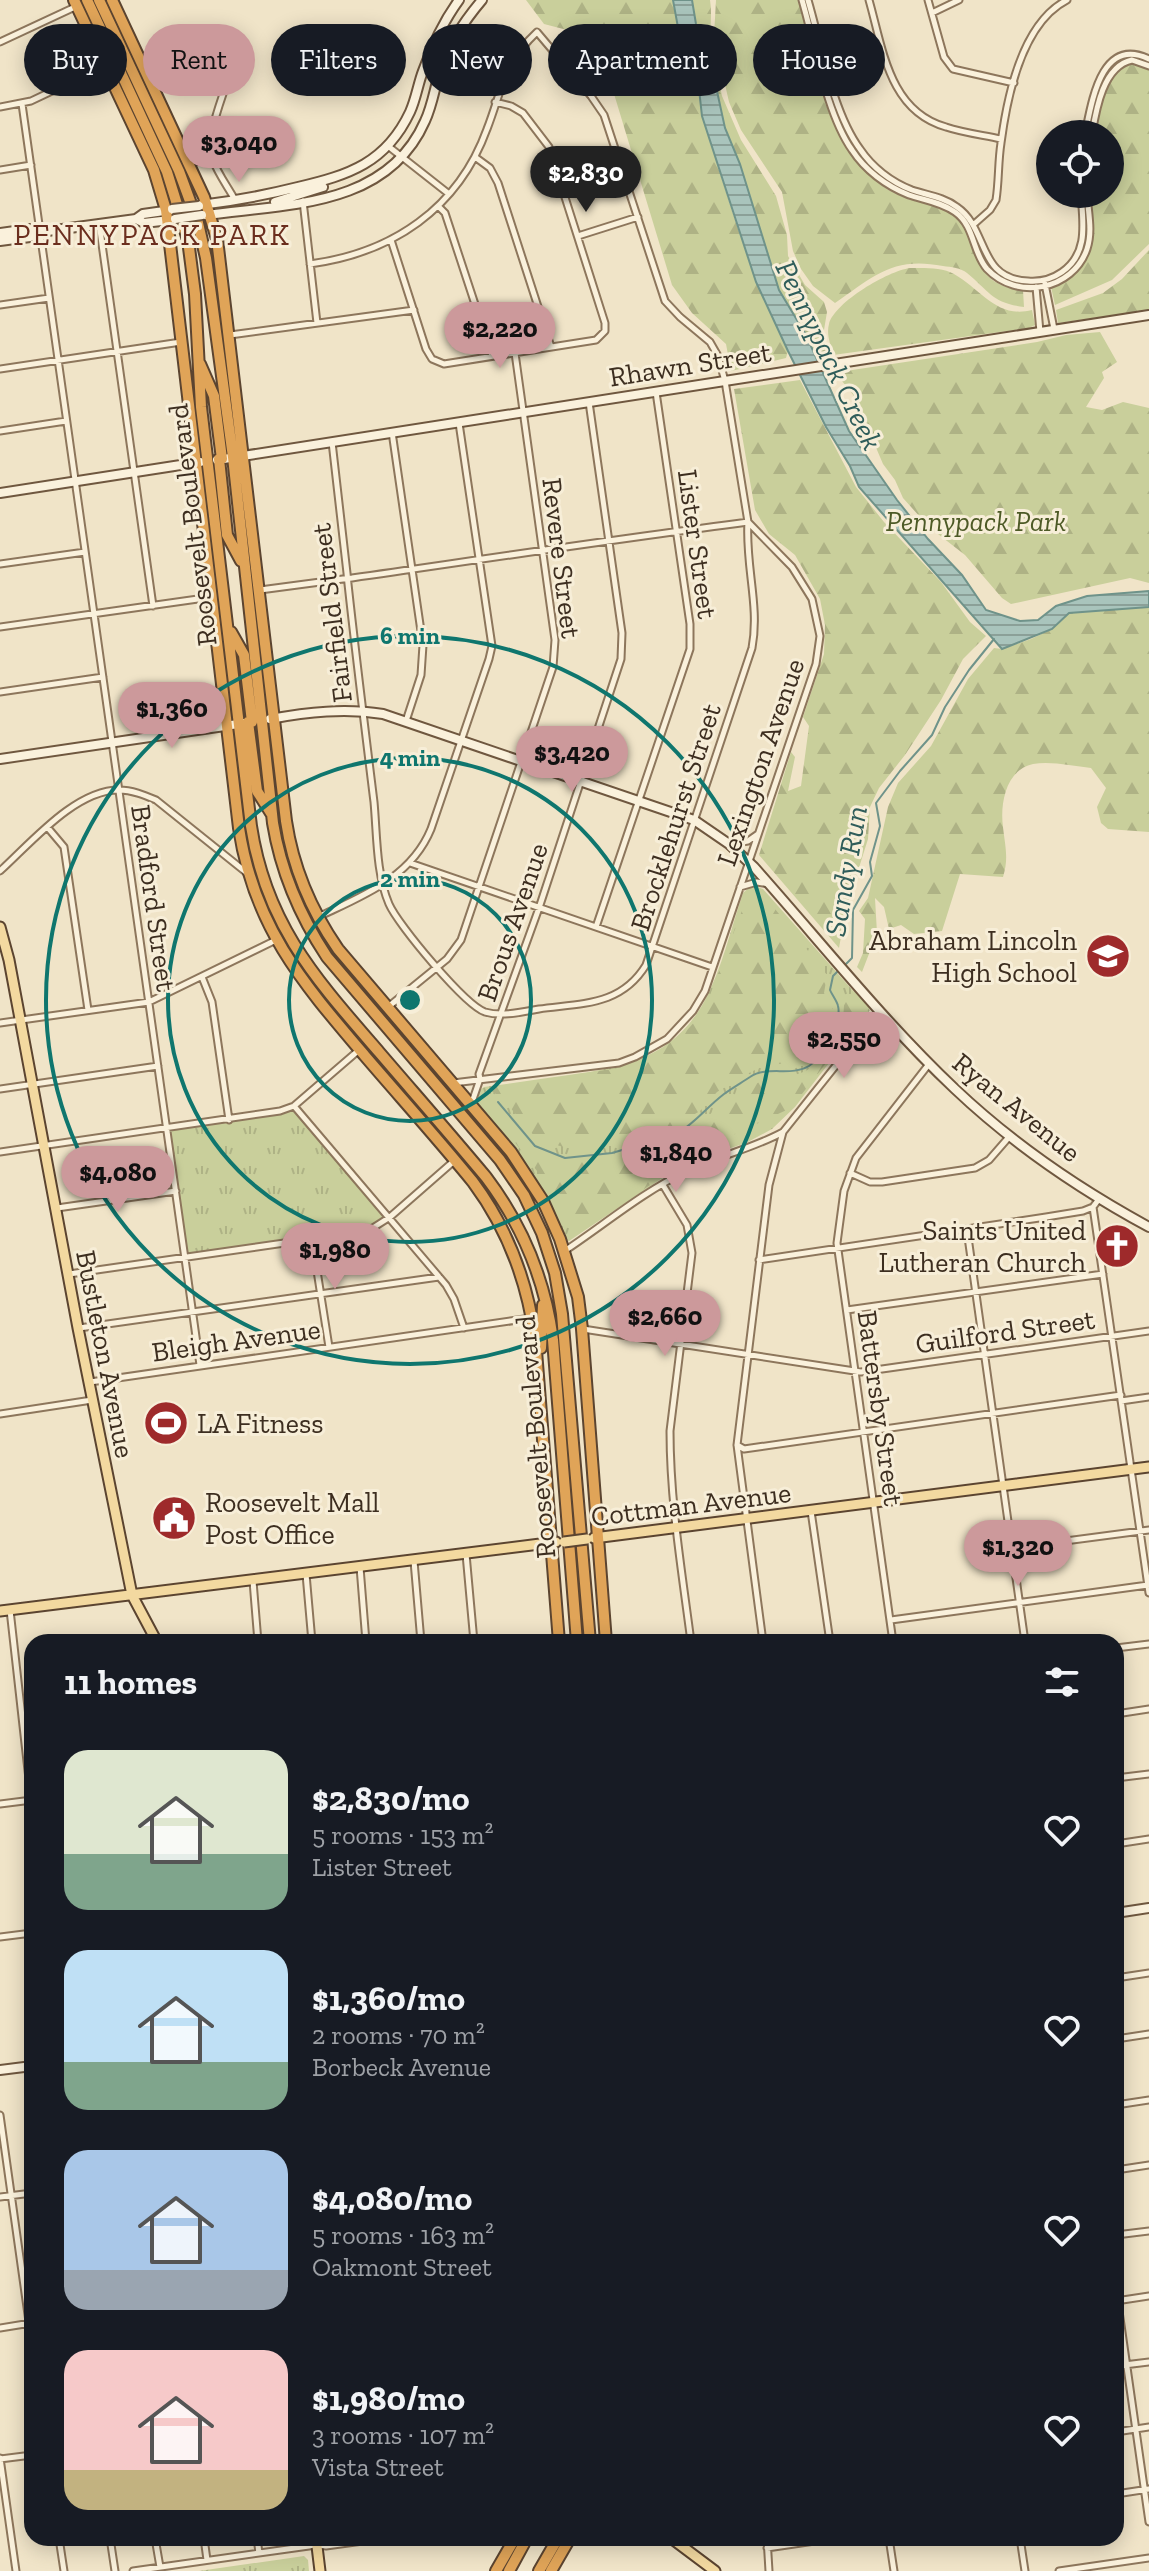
<!DOCTYPE html>
<meta charset="utf-8">
<style>
body{margin:0;font-family:"Zilla Slab",serif;background:#242831;color:#f1f3f6;height:100vh;display:flex;flex-direction:column;font-size:30px;white-space:nowrap}
*{box-sizing:border-box;margin:0}
p{font-size:26px;color:#9ea1a6}
.icon{flex:none;width:44px;height:44px;fill:none;stroke:currentColor;stroke-width:2;stroke-linecap:round;stroke-linejoin:round}
.map{position:relative;flex:1;overflow:hidden}
.sheet{position:absolute;left:24px;top:1634px;width:1100px;height:912px;display:flex;flex-direction:column;background:#171b24;border-radius:24px;box-shadow:0 4px 20px #0003}
.sheet>*{flex:none}
.guide{position:absolute;left:24px;top:24px;width:1102px;height:72px;display:flex;gap:16px}
.fabs{position:absolute;left:1036px;top:120px;display:grid;gap:16px}
.fabs a{display:grid;place-items:center;width:88px;height:88px;border-radius:50%;background:#171b24;box-shadow:0 4px 20px #0003;font-size:40px}
.price{position:absolute;translate:-50% -68px;padding:0 18px;border-radius:28px;background:#cc999b;color:#111;font-size:26px;line-height:52px;filter:drop-shadow(0 2px 4px #0008)}
.price::after{content:'';position:absolute;left:50%;top:48px;width:24px;height:18px;margin-left:-12px;background:inherit;clip-path:polygon(0 0,100% 0,50% 100%)}
.price.active{background:#222;color:#fff}
ul{padding:0;list-style:none}
li{display:flex;align-items:center;gap:24px;height:200px;padding:0 40px}
li span{display:grid;place-items:center;flex:none;width:224px;height:160px;border-radius:24px;color:#555}
li>.icon{margin-inline-start:auto}
span .icon{width:96px;height:96px;fill:#fffc;stroke-width:1}
li b{font-size:34px}
h2{display:flex;justify-content:space-between;align-items:center;height:96px;padding:0 40px;font-size:34px}
.tag{padding:0 28px;border-radius:36px;background:#171b24;box-shadow:0 4px 20px #0003;font-size:28px;line-height:72px}
.tag.active{background:#cc999b;color:#111}
.map>svg:first-child{display:block}
.grass{fill:url(#grass-tufts)}
.forest{fill:url(#forest-firs)}
.water{fill:url(#water-rules);stroke:#6f938a;stroke-width:2}
.lines{fill:none;stroke-linecap:round;stroke-linejoin:round}
.stream{stroke:#6f938a;stroke-width:2}
.street-casing{stroke:#8d765c;stroke-width:9}
.secondary-casing{stroke:#6f573f;stroke-width:12}
.primary-casing{stroke:#5b4430;stroke-width:13}
.highway-casing{stroke:#5b4430;stroke-width:14}
.street{stroke:#faf1dc;stroke-width:5}
.secondary{stroke:#faf1dc;stroke-width:8}
.primary{stroke:#f3d9a0;stroke-width:9}
.highway{stroke:#e0a458;stroke-width:10}
.secondary-bridge-casing{stroke:#6f573f;stroke-width:12;stroke-linecap:butt}
.primary-bridge-casing{stroke:#5b4430;stroke-width:13;stroke-linecap:butt}
.secondary-bridge{stroke:#faf1dc;stroke-width:8}
.primary-bridge{stroke:#f3d9a0;stroke-width:9}
.ring{fill:none;stroke:#0f766e;stroke-width:4}
.labels{text-anchor:middle;stroke-width:6;stroke-linejoin:round;paint-order:stroke}
.street-label{font-size:28px;fill:#3d2e20;stroke:#f7eed8}
.park-label{font-size:28px;font-style:italic;fill:#4d5a26;stroke:#f7eed8}
.poi-label{font-size:28px;fill:#3d2e20;stroke:#f7eed8;text-anchor:end}
.neighbourhood-label{font-size:30px;letter-spacing:2px;fill:#6b2e1e;stroke:#f7eed8}
.water-label{font-size:30px;font-style:italic;fill:#2f5d5a;stroke:#f7eed8}
.centre{fill:#0f766e;stroke:#f7eed8;stroke-width:4}
.ring-label{font-size:24px;text-anchor:middle;font-weight:bold;fill:#0f766e;stroke:#f7eed8;stroke-width:6;stroke-linejoin:round;paint-order:stroke}
</style>
<div class="map">
<svg width="1149" height="2571" viewBox="0 0 1149 2571">
<defs>
<pattern id="grass-tufts" width="24" height="20" patternUnits="userSpaceOnUse" patternTransform="scale(2)"><rect width="24" height="20" fill="#c9cf9b"/><path d="M3 7l-1-3M5 7V3M7 7l1-3M15 17l-1-3M17 17v-4M19 17l1-3" fill="none" stroke="#aeb285"/></pattern>
<pattern id="forest-firs" width="22" height="20" patternUnits="userSpaceOnUse" patternTransform="scale(2)"><rect width="22" height="20" fill="#c9cf9b"/><path d="M5 1l3.5 6h-7zM16 11l3.5 6h-7z" fill="#aeb285"/></pattern>
<pattern id="water-rules" width="6" height="5" patternUnits="userSpaceOnUse" patternTransform="scale(2)"><rect width="6" height="5" fill="#a9c4bc"/><path d="M0 2.5h6" fill="none" stroke="#8ba098"/></pattern>
</defs>
<rect width="100%" height="100%" fill="#f0e4c8"/>
<!-- grass -->
<path class="grass" d="M752 885 763 889 870 1010 795 1107 772 1129 746 1143 697 1159 670 1173 569 1241 566 1240 476 1105 480 1090 484 1087C513 1083 541 1079 569 1075 626 1067 673 1057 704 1002 722 969 731 928 743 893Z
M294 1106 390 1217 368 1231 185 1256 167 1129 229 1120Z
M304 2556 308 2560 309 2571H199Z"/>
<!-- forest -->
<path class="forest" d="M526 0H673L679 33 697 71 702 116 732 211 756 282 788 351 786 358 731 371 726 344 692 313 672 285 611 84 571 31 544 24Z
M692 0H710C713 18 708 35 712 53L705 51 696 24Z
M716 0H799C818 65 827 148 887 189 906 202 938 201 954 215 985 242 966 285 1023 290L1024 307C992 303 990 292 967 273 961 268 951 267 943 266 893 256 874 276 835 303L813 286 801 269 793 251 782 192 741 130 729 102 714 36Z
M1130 64 1149 69V244L1112 280 1055 305 1051 287C1094 269 1095 234 1091 194H1110V134H1096C1100 109 1104 74 1130 64Z
M715 82H719L722 96 741 140 776 196 787 235 788 256 805 285 824 302 827 312 823 336 827 354 816 357 779 290 740 164 725 128Z
M1149 250V310L1058 323 1056 310 1103 293 1122 279Z
M910 268C924 268 942 267 954 274 982 290 997 319 1032 310L1035 325 1029 328 833 355C831 345 826 335 829 324 835 302 888 271 910 268Z
M1100 332 1117 362 1102 372 1104 378 1086 407 1102 410 1123 402 1149 408V583L1130 578 1011 604 1002 598 965 555 929 527 903 498 895 480 883 464 854 396 842 381 839 372 1037 342 1066 335Z
M800 380 856 487 884 522 941 582 970 622 986 636 963 659 941 700 905 755 879 788 870 807 868 839 846 909 839 948 759 855 791 752 795 757 788 791 801 786 809 726 803 717 824 654 825 625 820 599 795 555 769 534 755 510 734 389Z
M1132 607H1149V832L1108 829 1101 823 1097 807 1106 788 1091 768C1073 766 1051 761 1033 764 1005 770 1000 805 1003 827 1005 846 1009 858 1003 877L960 874 942 931 914 934 901 925 889 929 884 907 875 898 877 933 862 972 857 967 863 953 865 919 859 911 868 898 888 807 898 783 931 746 968 679 994 648 1002 649 1031 639 1052 629 1069 613Z
M753 894 768 900 827 975 824 993 835 1013 829 1034 817 1051 804 1060 761 1067 739 1078 717 1092 700 1111 657 1136 635 1132 566 1148 536 1138 502 1098 487 1088 632 1066 657 1053 689 1028 704 1011 746 900Z
M854 991 870 1007 791 1108 728 1137 722 1149 687 1163 659 1179 604 1216H577L567 1210 507 1132 479 1101 483 1092C500 1111 527 1153 552 1160 578 1169 658 1150 682 1136 708 1120 727 1094 757 1083 777 1075 797 1080 814 1065 836 1046 844 1030 844 1002Z"/>
<!-- water -->
<path class="water" d="M673 0H692L696 24 715 82 725 128 740 164 779 290 806 335 849 431 897 500 928 539 962 575 986 610 1020 621 1038 620 1056 606 1087 596 1149 591V607L1069 613 1052 629 1002 649 859 487 850 466 826 427 788 351 756 282 702 116 697 71 679 33Z"/>
<g class="lines">
<!-- stream -->
<path class="stream" d="M843 967 852 958 853 910 872 876 870 862 880 826 876 803 900 771 932 735 945 707 969 670 994 639
M498 1102 535 1146 565 1158 612 1153 629 1148 635 1138C677 1150 694 1117 724 1094 732 1088 741 1083 750 1077 767 1065 791 1077 809 1066 822 1058 842 1021 838 1006 837 1001 832 995 830 990L833 976 838 971"/>
<!-- street casing -->
<g class="street-casing">
<path id="street" d="M802 0C815 44 826 113 852 150 865 170 886 186 909 195 924 200 941 202 955 212 975 226 972 252 987 269 1017 301 1073 290 1087 249 1093 231 1088 212 1087 194
M808 0C821 44 833 113 860 149 872 167 891 182 912 190 927 195 944 197 957 207 989 229 977 279 1028 281 1040 282 1052 279 1062 272 1089 253 1083 223 1081 194
M869 0C883 49 889 111 946 127 964 133 983 135 1001 139
M928 0 944 57 953 69 1014 83
M932 13 959 0
M0 42 75 7
M226 85C219 107 206 137 213 160 218 174 228 187 235 200
M22 104 200 1365
M0 107 31 101 105 66
M1085 134C1092 101 1101 36 1149 59
M1092 134C1096 110 1103 66 1132 60L1149 66
M388 146 449 194
M475 157 490 168 498 183 551 347
M0 170 31 165
M303 201 317 323
M438 206 445 213 492 356
M99 223 153 606
M973 225 990 210 996 200C999 181 998 162 1001 143 1007 97 1022 23 1067 0
M578 236 638 217
M391 240 426 349 432 359 444 364 596 340 605 331V323L549 147 523 113 511 106 495 102
M310 264C392 253 458 209 487 129 503 88 502 65 537 32L591 96 604 115 665 301 680 317 710 342 718 356 725 381 748 522 792 567 812 599 820 636 816 664 705 991 693 1011 667 1039 635 1057 619 1063 453 1083
M1045 284 1054 329
M1036 287 1040 332
M0 305 49 298
M230 335 414 310
M0 369 181 342
M0 431 66 421
M392 432 423 645 421 675 406 721
M0 564 85 552
M260 590 343 579 352 578C484 559 616 539 748 522 745 565 760 606 752 648L646 965C621 1006 582 1003 539 1009 522 1012 502 1017 485 1012 465 1005 398 925 389 904 376 874 377 834 374 802 365 729 356 657 348 584L347 573 332 442
M0 627 212 597
M0 692 103 677
M48 828 64 847 88 1010
M730 844 748 841 758 834
M410 863 712 967
M0 871C31 843 75 790 119 790 132 790 144 795 156 800L247 873
M740 887 757 882 769 884
M318 917C362 896 411 878 431 829L489 659 492 646 459 423
M596 927 690 649V624L656 392
M202 977 212 1002 229 1120
M388 1007 447 959 461 940 553 667 555 640 515 353
M0 1023 149 1002 276 940
M0 1089 158 1066
M471 1105 480 1079 479 1074 539 908 621 659 622 633 589 402
M294 1106 446 1285 454 1299 464 1328
M0 1152 280 1111 294 1106 359 1050
M850 1173 870 1182H882L975 1168 989 1160 1009 1137
M663 1185 687 1225 692 1253 670 1431C670 1502 682 1572 691 1642
M1099 1199 1093 1207 1149 1593
M57 1208 176 1191
M967 1230 1025 1642
M312 1239 329 1347
M566 1250C605 1224 643 1192 685 1172 717 1156 752 1149 783 1132
M759 1260 1046 1217 1083 1211 1093 1207
M69 1274 368 1231 390 1217 454 1161
M847 1310 1103 1274
M79 1328 439 1277
M583 1329 861 1372 1149 1331
M90 1382 531 1318
M1121 1401 1149 1397
M0 1414 92 1400
M737 1445 744 1449 1121 1395
M811 1511 830 1642
M1012 1548 1149 1530
M466 1554 474 1642
M414 1561 421 1642
M360 1567 366 1642
M306 1574 312 1642
M253 1581 258 1642
M10 1610 32 1806
M891 1620 1148 1585
M763 1642 737 1445 769 1185 783 1132 880 1010
M893 1642 837 1243 844 1191 856 1158 929 1064
M1116 1648 1149 1644
M1116 1714 1149 1709
M1116 1778 1149 1774
M0 1804 32 1800
M1116 1844 1149 1839
M0 1937 32 1933
M1116 1978 1149 1973
M1116 2039 1149 2034
M1116 2105 1149 2100
M0 2115 32 2343
M1116 2170 1149 2165
M0 2197 32 2193
M1116 2235 1149 2231
M1116 2290 1149 2522
M1116 2301 1149 2296
M0 2328 31 2323
M1116 2366 1149 2362
M1116 2432 1149 2427
M0 2458 16 2571
M0 2459 32 2455
M1116 2494 1149 2489
M59 2538 64 2571
M110 2538 115 2571
M155 2538 160 2567
M204 2538 207 2560
M257 2538 259 2553
M767 2538 769 2571
M889 2538 894 2571
M1020 2538 1025 2571
M318 2545 326 2546 385 2538
M767 2548 835 2538
M133 2571 309 2546 345 2538
M1059 2571 1149 2558"/>
</g>
<!-- secondary casing -->
<g class="secondary-casing">
<path id="secondary" d="M275 202 323 187
M201 205C234 201 266 195 298 187 349 175 386 163 410 112 416 99 418 84 423 71 432 46 443 22 459 0
M206 215C286 204 387 208 425 121 433 104 435 85 441 68 450 42 465 20 482 0
M136 219 144 223 170 220
M0 233 29 229 39 231
M0 241 30 237 40 232 136 219 143 214 171 210
M217 460 1149 315
M0 493 200 462
M270 719C308 712 345 708 383 714L694 820 729 844 754 867C820 941 883 1021 955 1089 1013 1144 1079 1189 1149 1227
M0 759 245 723
M1116 1913 1149 1908
M0 2070 32 2066"/>
</g>
<!-- primary casing -->
<g class="primary-casing">
<path id="primary" d="M0 927 9 960 78 1328 132 1595 157 1642
M594 1538 1149 1467
M0 1611 556 1542
M316 2538 320 2571
M671 2538 715 2571"/>
</g>
<!-- highway casing -->
<g class="highway-casing">
<path id="highway" d="M74 0 154 170 166 210 239 828C254 927 302 982 365 1056 401 1098 438 1139 473 1182 508 1229 527 1280 535 1338L559 1642
M87 0 167 172 188 240 195 294 201 407 251 826C266 925 316 979 379 1052 415 1094 451 1135 486 1177 523 1226 545 1280 553 1340L577 1642
M99 0 179 171 198 223 206 258 233 457 273 823C281 872 300 916 327 957L500 1160 524 1195 542 1233 555 1273 562 1314 590 1642
M112 0 204 197 217 239 286 821C293 868 311 910 338 949L511 1152 543 1201 560 1239 578 1297 582 1329 606 1642
M184 154 192 159H199L211 147
M200 364 214 396 222 459
M219 459 227 535 241 561
M231 632 244 655 252 722
M248 722 257 791 271 813
M541 1348 543 1305
M496 2571 515 2538
M509 2571 527 2538
M539 2571 558 2538
M551 2571 570 2538"/>
</g>
<!-- street -->
<use href="#street" class="street"/>
<!-- secondary -->
<use href="#secondary" class="secondary"/>
<!-- primary -->
<use href="#primary" class="primary"/>
<!-- highway -->
<use href="#highway" class="highway"/>
<!-- secondary-bridge casing -->
<g class="secondary-bridge-casing">
<path id="secondary-bridge" d="M172 209 199 206
M175 219 202 215"/>
</g>
<!-- primary-bridge casing -->
<g class="primary-bridge-casing">
<path id="primary-bridge" d="M564 1542 587 1539"/>
</g>
<!-- secondary-bridge -->
<use href="#secondary-bridge" class="secondary-bridge"/>
<!-- primary-bridge -->
<use href="#primary-bridge" class="primary-bridge"/>
</g>
<!-- distance rings -->
<g class="ring">
<circle cx="410" cy="1000" r="121"/>
<circle cx="410" cy="1000" r="242"/>
<circle cx="410" cy="1000" r="364"/>
</g>
<!-- icons -->
<defs>
<g id="school-disc" transform="scale(2.3)"><circle r="9.5" fill="#9e2a2b" stroke="#f7eed8"/><path d="M0-5L7-2L0 1L-7-2ZM-4 1L0 2.5L4 1V4Q0 6-4 4Z" fill="#fff"/></g>
<g id="church-disc" transform="scale(2.3)"><circle r="9.5" fill="#9e2a2b" stroke="#f7eed8"/><path d="M-1.2-6h2.4v3.5h3.3v2.4h-3.3V6h-2.4V-.1h-3.3v-2.4h3.3Z" fill="#fff"/></g>
<g id="stadium-disc" transform="scale(2.3)"><circle r="9.5" fill="#9e2a2b" stroke="#f7eed8"/><path d="M0-5a6.5 5 0 1 0 0 10a6.5 5 0 1 0 0-10ZM-3.5-1.8h7v3.6h-7Z" fill="#fff"/></g>
<g id="civic-disc" transform="scale(2.3)"><circle r="9.5" fill="#9e2a2b" stroke="#f7eed8"/><path d="M-.6-6.5H3V-4.5H.6V-3L4-1V1h2V6H-6V1h2V-1L-.6-3ZM-1.2 2.5V6h2.4V2.5Z" fill="#fff"/></g>
</defs>
<g fill-rule="evenodd">
<use href="#school-disc" x="1108" y="956"/>
<use href="#church-disc" x="1117" y="1246"/>
<use href="#stadium-disc" x="166" y="1423"/>
<use href="#civic-disc" x="174" y="1518"/>
</g>
<g class="labels">
<!-- street labels -->
<g class="street-label">
<text transform="translate(690 364) rotate(-9)" y="10">Rhawn Street</text>
<text transform="translate(192 525) rotate(-97)" y="10">Roosevelt Boulevard</text>
<text transform="translate(698 544) rotate(82)" y="10">Lister Street</text>
<text transform="translate(562 558) rotate(83)" y="10">Revere Street</text>
<text transform="translate(331 613) rotate(-97)" y="10">Fairfield Street</text>
<text transform="translate(760 762) rotate(-71)" y="10">Lexington Avenue</text>
<text transform="translate(675 817) rotate(-72)" y="10">Brocklehurst Street</text>
<text transform="translate(154 898) rotate(82)" y="10">Bradford Street</text>
<text transform="translate(512 922) rotate(-71)" y="10">Brous Avenue</text>
<text transform="translate(1017 1107) rotate(39)" y="10">Ryan Avenue</text>
<text transform="translate(1005 1331) rotate(-8)" y="10">Guilford Street</text>
<text transform="translate(236 1340) rotate(-8)" y="10">Bleigh Avenue</text>
<text transform="translate(106 1354) rotate(79)" y="10">Bustleton Avenue</text>
<text transform="translate(881 1408) rotate(82)" y="10">Battersby Street</text>
<text transform="translate(535 1437) rotate(-95)" y="10">Roosevelt Boulevard</text>
<text transform="translate(691 1504) rotate(-7)" y="10">Cottman Avenue</text>
</g>
<!-- park labels -->
<g class="park-label">
<text x="976" y="531">Pennypack Park</text>
</g>
<!-- poi labels -->
<g class="poi-label">
<text x="1077" y="950">Abraham Lincoln<tspan x="1077" dy="32">High School</tspan></text>
<text x="1086" y="1240">Saints United<tspan x="1086" dy="32">Lutheran Church</tspan></text>
<text x="197" y="1433" text-anchor="start">LA Fitness</text>
<text x="205" y="1512" text-anchor="start">Roosevelt Mall<tspan x="205" dy="32">Post Office</tspan></text>
</g>
<!-- neighbourhood labels -->
<g class="neighbourhood-label">
<text x="152" y="245">PENNYPACK PARK</text>
</g>
<!-- water labels -->
<g class="water-label">
<text transform="translate(829 355) rotate(64)" y="10">Pennypack Creek</text>
<text transform="translate(846 871) rotate(-80)" y="10">Sandy Run</text>
</g>
</g>
<circle cx="410" cy="1000" r="12" class="centre"/>
<g class="ring-label">
<text x="410" y="644">6 min</text>
<text x="410" y="766">4 min</text>
<text x="410" y="887">2 min</text>
</g>
</svg>
<div class="fabs">
<a><svg class="icon" aria-label="locate" viewBox="0 0 24 24"><circle cx="12" cy="12" r="6"/><path d="M12 2v4M12 18v4M2 12h4M18 12h4"/></svg></a>
</div>
<b class="price" style="left:239px;top:184px">$3,040</b>
<b class="price active" style="left:586px;top:214px">$2,830</b>
<b class="price" style="left:500px;top:370px">$2,220</b>
<b class="price" style="left:172px;top:750px">$1,360</b>
<b class="price" style="left:572px;top:794px">$3,420</b>
<b class="price" style="left:844px;top:1080px">$2,550</b>
<b class="price" style="left:676px;top:1194px">$1,840</b>
<b class="price" style="left:118px;top:1214px">$4,080</b>
<b class="price" style="left:335px;top:1291px">$1,980</b>
<b class="price" style="left:665px;top:1358px">$2,660</b>
<b class="price" style="left:1018px;top:1588px">$1,320</b>
<div class="guide">
<a class="tag">Buy</a>
<a class="tag active">Rent</a>
<a class="tag">Filters</a>
<a class="tag">New</a>
<a class="tag">Apartment</a>
<a class="tag">House</a>
</div>
<section class="sheet">
<h2>11 homes<svg class="icon" aria-label="filters" viewBox="0 0 24 24"><path d="M4 7h16M4 17h16"/><circle cx="9" cy="7" r="2"/><circle cx="15" cy="17" r="2"/></svg></h2>
<ul>
<li><span style="background:linear-gradient(#dfe7d0 65%,#7fa58c 0)"><svg class="icon" aria-label="home" viewBox="0 0 24 24"><path d="M3 11l9-7 9 7M6 9v11h12V9"/></svg></span><div><b>$2,830/mo</b><p>5 rooms · 153 m²</p><p>Lister Street</p></div><svg class="icon" aria-label="heart" viewBox="0 0 24 24"><path d="M12 20l-8-8c-3-5 5-10 8-4 3-6 11-1 8 4z"/></svg></li>
<li><span style="background:linear-gradient(#bfe0f5 70%,#7fa58c 0)"><svg class="icon" aria-label="home" viewBox="0 0 24 24"><path d="M3 11l9-7 9 7M6 9v11h12V9"/></svg></span><div><b>$1,360/mo</b><p>2 rooms · 70 m²</p><p>Borbeck Avenue</p></div><svg class="icon" aria-label="heart" viewBox="0 0 24 24"><path d="M12 20l-8-8c-3-5 5-10 8-4 3-6 11-1 8 4z"/></svg></li>
<li><span style="background:linear-gradient(#a9c7e8 75%,#9aa5b1 0)"><svg class="icon" aria-label="home" viewBox="0 0 24 24"><path d="M3 11l9-7 9 7M6 9v11h12V9"/></svg></span><div><b>$4,080/mo</b><p>5 rooms · 163 m²</p><p>Oakmont Street</p></div><svg class="icon" aria-label="heart" viewBox="0 0 24 24"><path d="M12 20l-8-8c-3-5 5-10 8-4 3-6 11-1 8 4z"/></svg></li>
<li><span style="background:linear-gradient(#f6c9c9 75%,#c2b280 0)"><svg class="icon" aria-label="home" viewBox="0 0 24 24"><path d="M3 11l9-7 9 7M6 9v11h12V9"/></svg></span><div><b>$1,980/mo</b><p>3 rooms · 107 m²</p><p>Vista Street</p></div><svg class="icon" aria-label="heart" viewBox="0 0 24 24"><path d="M12 20l-8-8c-3-5 5-10 8-4 3-6 11-1 8 4z"/></svg></li>
</ul>
</section>
</div>
